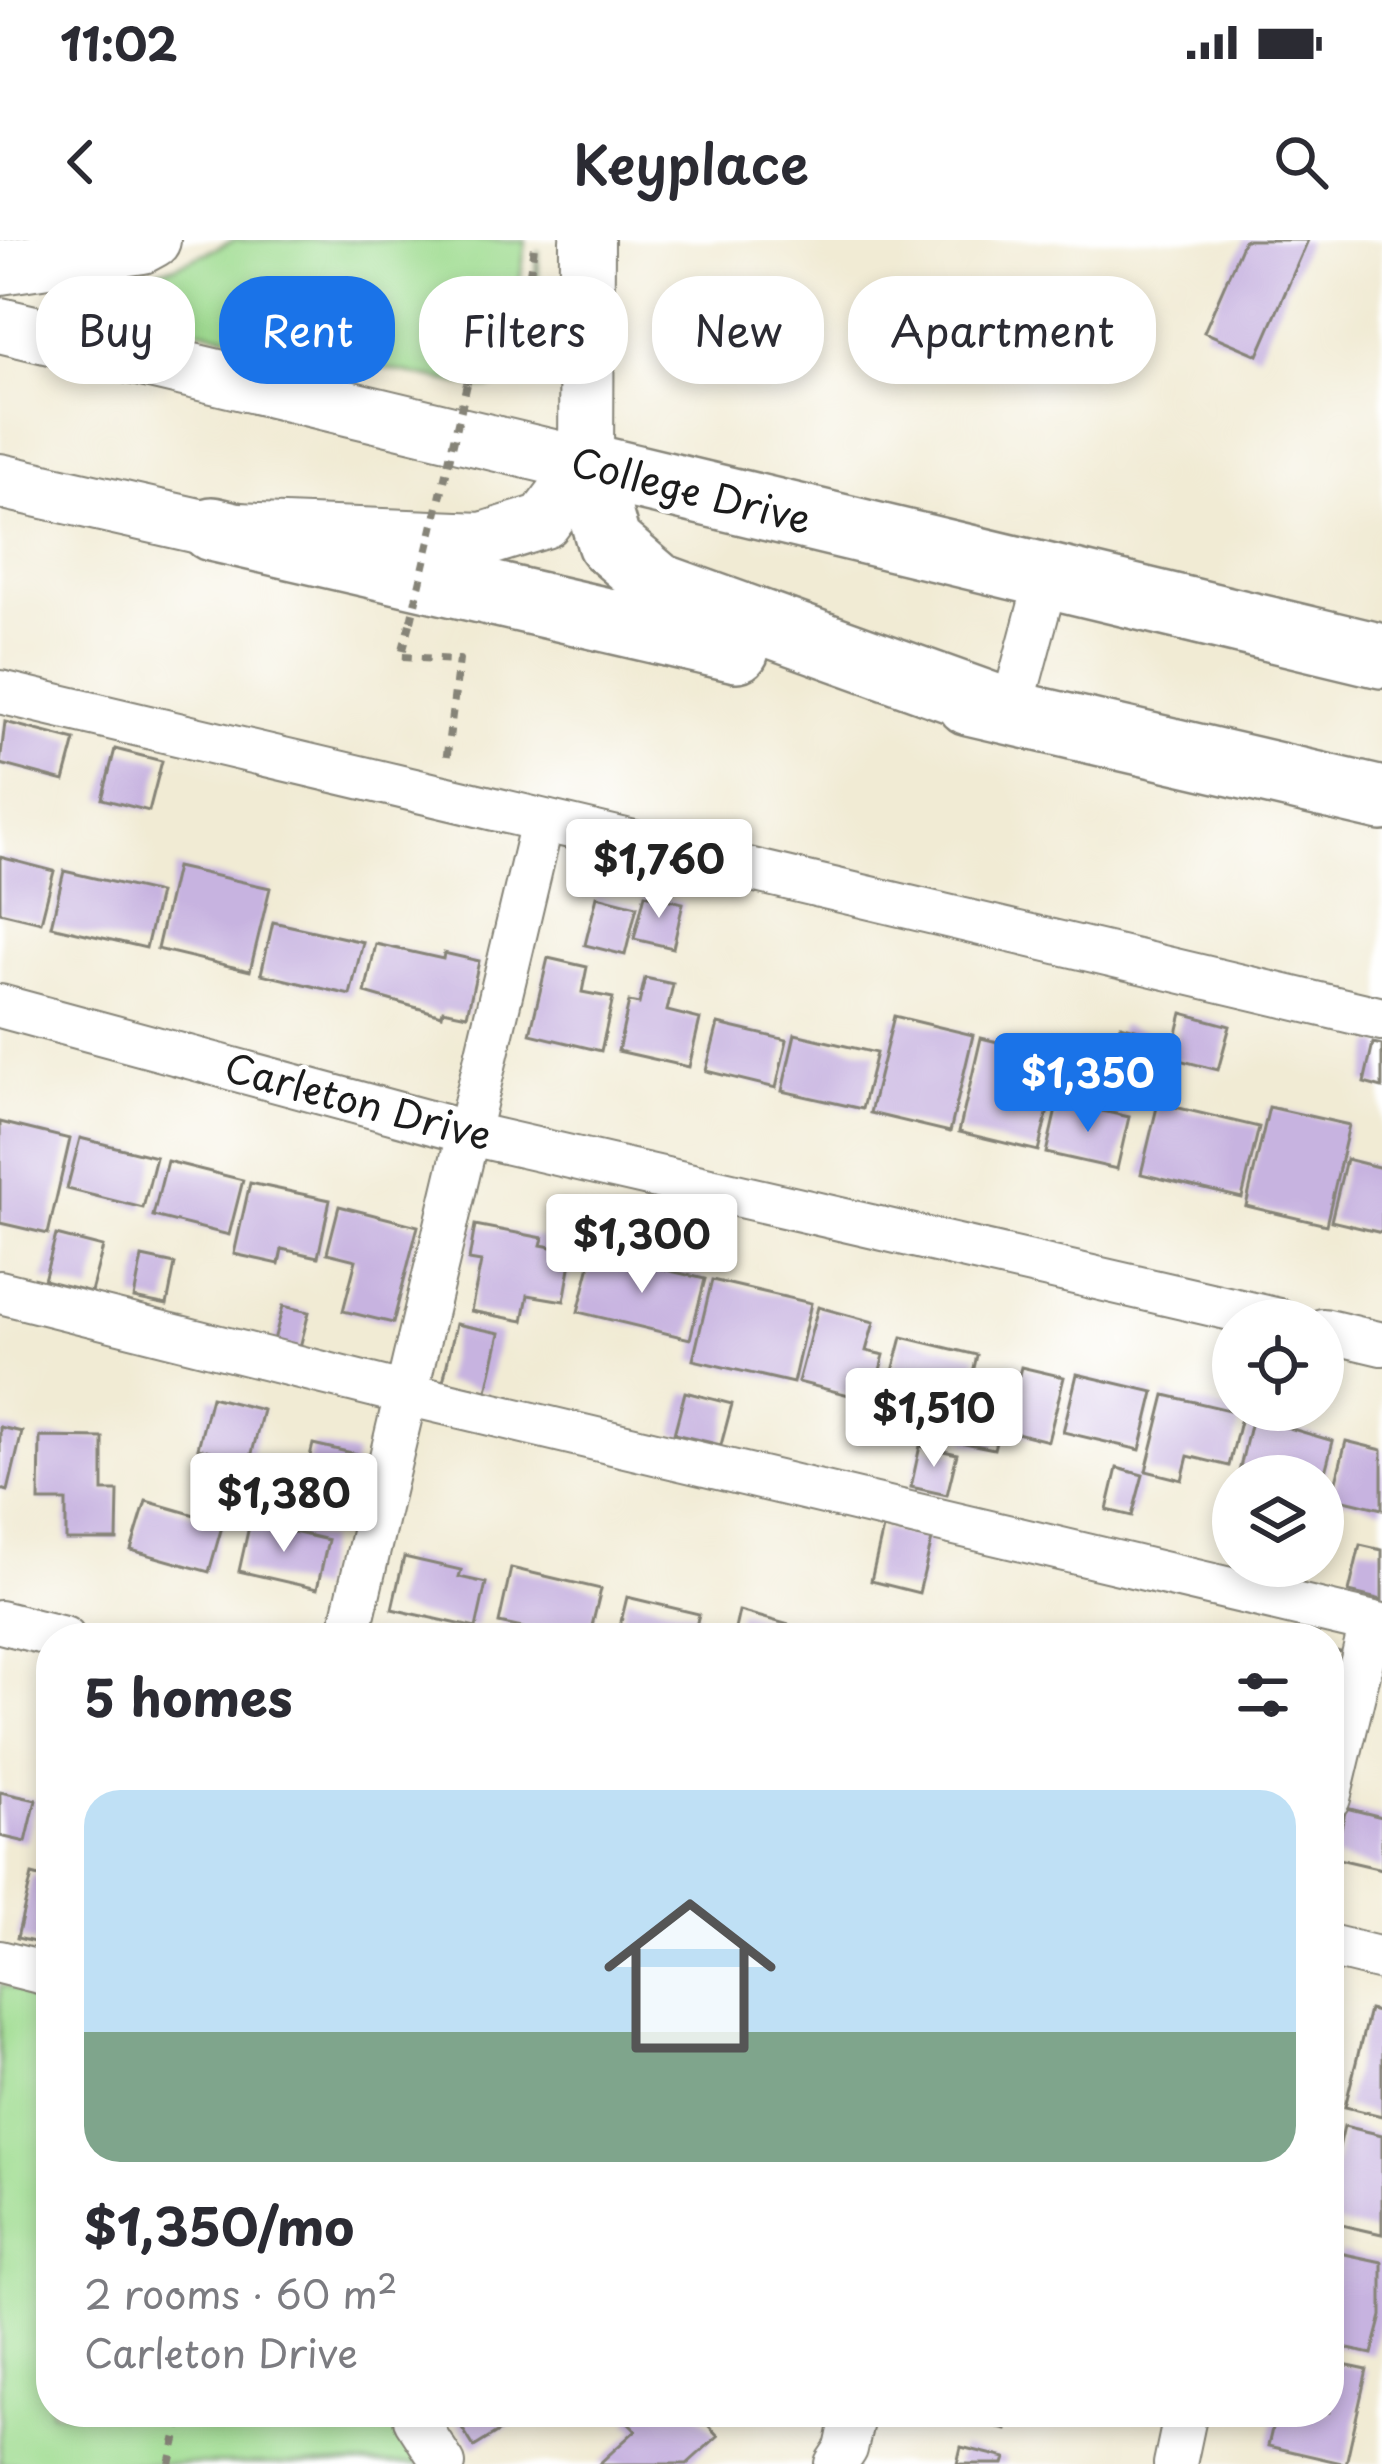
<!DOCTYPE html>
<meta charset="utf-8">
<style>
body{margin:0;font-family:"Playpen Sans",sans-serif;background:#f7f7f7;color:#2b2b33;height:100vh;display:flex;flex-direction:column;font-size:45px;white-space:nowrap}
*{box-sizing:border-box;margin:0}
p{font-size:39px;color:#7c7c81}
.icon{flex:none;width:66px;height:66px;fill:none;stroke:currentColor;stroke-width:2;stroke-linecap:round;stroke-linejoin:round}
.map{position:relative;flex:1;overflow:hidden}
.details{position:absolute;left:36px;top:1383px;width:1308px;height:804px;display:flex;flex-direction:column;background:#fff;border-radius:48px;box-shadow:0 6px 18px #0003}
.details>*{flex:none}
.guide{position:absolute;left:36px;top:36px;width:1311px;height:108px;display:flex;gap:24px}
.controls{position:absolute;left:1212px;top:1059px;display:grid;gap:24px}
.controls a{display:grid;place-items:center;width:132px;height:132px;border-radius:50%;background:#fff;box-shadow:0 6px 18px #0003;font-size:60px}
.price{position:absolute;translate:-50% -102px;padding:0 27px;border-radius:12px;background:#fff;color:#222;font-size:39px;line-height:78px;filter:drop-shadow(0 3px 6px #0008)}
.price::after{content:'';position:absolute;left:50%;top:72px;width:36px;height:27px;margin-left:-18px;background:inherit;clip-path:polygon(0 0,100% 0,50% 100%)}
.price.selected{background:#1a73e8;color:#fff}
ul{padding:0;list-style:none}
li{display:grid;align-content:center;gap:24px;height:636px;padding:0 48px}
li+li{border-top:3px solid #e1e1e2}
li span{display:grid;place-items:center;height:372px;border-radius:36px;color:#555}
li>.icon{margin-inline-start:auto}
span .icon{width:216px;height:216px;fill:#fffc;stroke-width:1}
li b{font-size:51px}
h2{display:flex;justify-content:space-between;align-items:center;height:144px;padding:0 48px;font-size:51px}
.pill{padding:0 42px;border-radius:48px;background:#fff;box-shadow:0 6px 18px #0003;font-size:42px;line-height:108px}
.pill.selected{background:#1a73e8;color:#fff}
.status{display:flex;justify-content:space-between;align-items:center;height:84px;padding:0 60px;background:#fff;direction:ltr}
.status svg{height:33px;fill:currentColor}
header{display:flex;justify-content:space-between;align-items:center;height:156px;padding:0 48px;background:#fff;font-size:54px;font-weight:600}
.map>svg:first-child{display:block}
.green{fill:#9fdc90;stroke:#5e7c56;stroke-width:3}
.building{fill:#c7b3e0}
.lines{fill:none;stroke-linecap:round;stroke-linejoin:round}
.minor-casing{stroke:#868478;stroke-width:46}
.major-casing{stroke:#868478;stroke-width:58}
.highway-casing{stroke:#868478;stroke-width:68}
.path{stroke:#868478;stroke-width:8;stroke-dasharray:9 9;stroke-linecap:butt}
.minor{stroke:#fff;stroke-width:42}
.major{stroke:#fff;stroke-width:54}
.highway{stroke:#fff;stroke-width:63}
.path-bridge{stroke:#868478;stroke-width:8;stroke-dasharray:9 9;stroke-linecap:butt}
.labels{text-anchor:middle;stroke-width:9;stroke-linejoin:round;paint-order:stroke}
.street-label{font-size:39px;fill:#1c1c1c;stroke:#fff}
</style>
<div class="status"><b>11:02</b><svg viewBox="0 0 49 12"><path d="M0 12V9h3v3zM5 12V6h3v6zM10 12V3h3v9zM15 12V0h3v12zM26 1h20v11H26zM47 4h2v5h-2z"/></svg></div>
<header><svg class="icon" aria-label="back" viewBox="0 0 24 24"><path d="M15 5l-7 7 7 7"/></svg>Keyplace<svg class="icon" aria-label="search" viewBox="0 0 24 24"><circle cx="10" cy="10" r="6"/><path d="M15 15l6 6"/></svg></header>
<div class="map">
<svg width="1382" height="2224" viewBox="0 0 1382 2224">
<rect width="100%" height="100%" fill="#fff"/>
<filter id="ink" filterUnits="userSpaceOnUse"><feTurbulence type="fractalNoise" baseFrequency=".00833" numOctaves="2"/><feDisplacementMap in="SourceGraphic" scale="24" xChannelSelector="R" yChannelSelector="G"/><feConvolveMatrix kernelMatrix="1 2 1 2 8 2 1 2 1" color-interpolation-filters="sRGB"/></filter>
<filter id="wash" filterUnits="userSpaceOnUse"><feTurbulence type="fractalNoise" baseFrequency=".004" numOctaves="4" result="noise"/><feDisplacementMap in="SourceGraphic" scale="48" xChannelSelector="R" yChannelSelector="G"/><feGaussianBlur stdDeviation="2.7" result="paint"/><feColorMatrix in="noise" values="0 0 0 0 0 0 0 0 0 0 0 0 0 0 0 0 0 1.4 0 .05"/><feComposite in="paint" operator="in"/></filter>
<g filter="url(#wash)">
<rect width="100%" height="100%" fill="#f1ebd4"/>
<!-- green -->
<path class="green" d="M235 0H526L510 110H504L502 124H521L539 10C536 57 546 148 479 148L81 65 76 57 89 46 173 27Z
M0 1745 51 1757V2172H400L422 2224H0Z"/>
<g id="blocks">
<!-- building -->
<path class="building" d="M1244 0H1308L1258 115 1204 92Z
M5 482 75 500 64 541 0 524Z
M115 509 162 521 149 571 102 559Z
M0 617 54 631 41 682 0 672Z
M176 627 270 648 250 731 157 709Z
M64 631 159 653 146 708 51 686Z
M645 654 683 663 673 708 634 699Z
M597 656 637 666 625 715 585 705Z
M273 682 363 702 350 755 261 734Z
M376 704 443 719 444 713 479 721 467 775 443 770 442 775 365 753Z
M548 718 587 727 582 752 613 758 601 811 530 794Z
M645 738 673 744 667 771 700 779 689 827 618 811 629 762 639 764Z
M1182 773 1230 786 1218 830 1171 818Z
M894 776 973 795 950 892 870 873Z
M718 784 787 800 776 848 706 831Z
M1121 785 1167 798 1154 844 1108 831Z
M795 794 876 813 862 869 782 851Z
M981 798 1061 817 1038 911 959 892Z
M1373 803 1382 805V848L1364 843Z
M1058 861 1129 877 1117 929 1046 913Z
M1158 863 1259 887 1242 958 1141 934Z
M1269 867 1349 885 1326 985 1246 966Z
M0 882 70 899 48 994 0 983Z
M80 898 156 917 143 968 67 949Z
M1346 919 1382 928V993L1331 981Z
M167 921 243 940 229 995 153 976Z
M250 943 330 960 318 1017 282 1009 279 1024 234 1014Z
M339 966 418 986 393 1083 343 1071 356 1020 327 1013Z
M475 985 543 998 541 1005 573 1011 564 1061 528 1055 523 1081 471 1071 481 1022 469 1020Z
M56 995 103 1007 91 1052 44 1040Z
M593 1013 705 1039 690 1099 578 1072Z
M142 1017 175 1024 167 1065 134 1058Z
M712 1040 811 1063 793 1143 693 1120Z
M283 1066 309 1072 299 1111 273 1104Z
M818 1067 874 1082 866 1111 884 1115 872 1161 798 1142Z
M456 1084 500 1093 487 1151 443 1142Z
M902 1097 977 1115 966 1162 890 1143Z
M1021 1127 1064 1137 1048 1201 1005 1190Z
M1077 1134 1154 1152 1140 1210 1063 1192Z
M685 1152 732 1164 721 1205 674 1194Z
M1165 1155 1242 1173 1229 1226 1188 1216 1182 1240 1146 1231Z
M211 1157 263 1170 250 1221 198 1208Z
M976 1158 1005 1165 994 1209 965 1203Z
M1252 1177 1333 1201 1324 1236H1238Z
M0 1187 22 1192 8 1251 0 1249Z
M40 1197 103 1198V1251H118L117 1300H66V1261H39Z
M1346 1201 1382 1210V1269L1332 1257Z
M313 1204 356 1214 346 1260 302 1250Z
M920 1206 957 1214 947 1255 911 1247Z
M1117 1228 1143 1235 1132 1276 1107 1270Z
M146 1261 223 1283 209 1332 131 1310Z
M250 1282 328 1300 317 1349 239 1331Z
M883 1289 932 1300 919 1353 871 1341Z
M1360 1305 1382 1310V1360L1349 1352Z
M404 1317 461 1330 459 1337 486 1343 476 1388 392 1369Z
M511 1328 601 1349 589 1398H540L541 1392 499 1383Z
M627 1357 699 1374 693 1398H617Z
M739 1371 793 1386 790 1398H733Z
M1329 1409 1344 1413 1333 1457 1329 1456Z
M0 1552 36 1560 26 1602 0 1596Z
M1346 1568 1382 1577V1629L1334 1618Z
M32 1635 51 1640V1706L17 1698Z
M1369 1770 1382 1773V1876L1345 1867Z
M1344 1886 1382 1895V1994L1329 1982V1951Z
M1340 2013 1382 2022V2076L1372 2114 1329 2105V2062Z
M1329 2122 1367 2130 1346 2224 1268 2206 1276 2172H1329Z
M452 2172H510L516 2181 474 2207Z
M637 2172H696L718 2196 687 2224H599L636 2190 627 2181Z
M958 2172H1010L1006 2189 957 2177Z
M961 2207 1006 2218 1004 2224H957Z"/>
</g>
</g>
<g filter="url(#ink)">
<use href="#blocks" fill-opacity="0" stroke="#868478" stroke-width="3"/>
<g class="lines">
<!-- minor casing -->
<g class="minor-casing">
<path id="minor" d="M0 452 1382 779
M1011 472 1047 338
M0 766 488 898 1279 1080
M0 1052 427 1159 1382 1385
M1323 1090 1382 1104
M0 1382 64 1398
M348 1398 542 582
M1329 1558 1371 1383
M1329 1706 1382 1719
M0 1722 51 1735
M417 2172 415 2179 444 2224
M836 2224 846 2209 854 2172
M1175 2224 1186 2172"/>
</g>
<!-- major casing -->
<g class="major-casing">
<path id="major" d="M0 27 142 6 153 0
M0 85 586 225
M586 225 587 0
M0 241 212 289 483 300 544 281 586 225"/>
</g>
<!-- highway casing -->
<g class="highway-casing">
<path id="highway" d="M212 289 737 410
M969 463 1382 559
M1011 472 658 345 609 303 586 225 1382 416"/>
</g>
<!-- path -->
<path class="path" d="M467 144 471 112 517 117 535 0
M410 384 401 417 459 420 446 522
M170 2224 183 2172"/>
<!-- minor -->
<use href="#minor" class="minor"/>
<!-- major -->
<use href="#major" class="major"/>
<!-- highway -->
<use href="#highway" class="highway"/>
<!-- path-bridge -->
<path class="path-bridge" d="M411 381 467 144"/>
</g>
</g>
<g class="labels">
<!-- street labels -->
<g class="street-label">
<text transform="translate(691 251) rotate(14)" y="14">College Drive</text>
<text transform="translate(358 862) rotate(15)" y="14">Carleton Drive</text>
</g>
</g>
</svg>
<div class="controls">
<a><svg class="icon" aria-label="locate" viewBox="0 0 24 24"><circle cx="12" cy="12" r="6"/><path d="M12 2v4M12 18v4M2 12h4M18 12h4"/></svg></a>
<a><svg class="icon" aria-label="layers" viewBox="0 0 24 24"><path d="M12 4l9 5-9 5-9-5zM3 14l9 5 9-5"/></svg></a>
</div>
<b class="price" style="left:659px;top:681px">$1,760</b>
<b class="price selected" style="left:1088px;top:895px">$1,350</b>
<b class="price" style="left:642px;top:1056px">$1,300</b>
<b class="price" style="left:934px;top:1230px">$1,510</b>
<b class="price" style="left:284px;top:1315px">$1,380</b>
<div class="guide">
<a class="pill">Buy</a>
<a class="pill selected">Rent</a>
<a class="pill">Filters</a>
<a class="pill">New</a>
<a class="pill">Apartment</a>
</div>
<section class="details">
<h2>5 homes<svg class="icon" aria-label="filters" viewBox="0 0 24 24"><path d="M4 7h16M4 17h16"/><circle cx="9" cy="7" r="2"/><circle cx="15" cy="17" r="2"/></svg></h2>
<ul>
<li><span style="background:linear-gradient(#bfe0f5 65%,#7fa58c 0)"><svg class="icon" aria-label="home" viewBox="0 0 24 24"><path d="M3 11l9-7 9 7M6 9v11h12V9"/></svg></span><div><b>$1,350/mo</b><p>2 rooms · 60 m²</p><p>Carleton Drive</p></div></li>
</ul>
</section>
</div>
